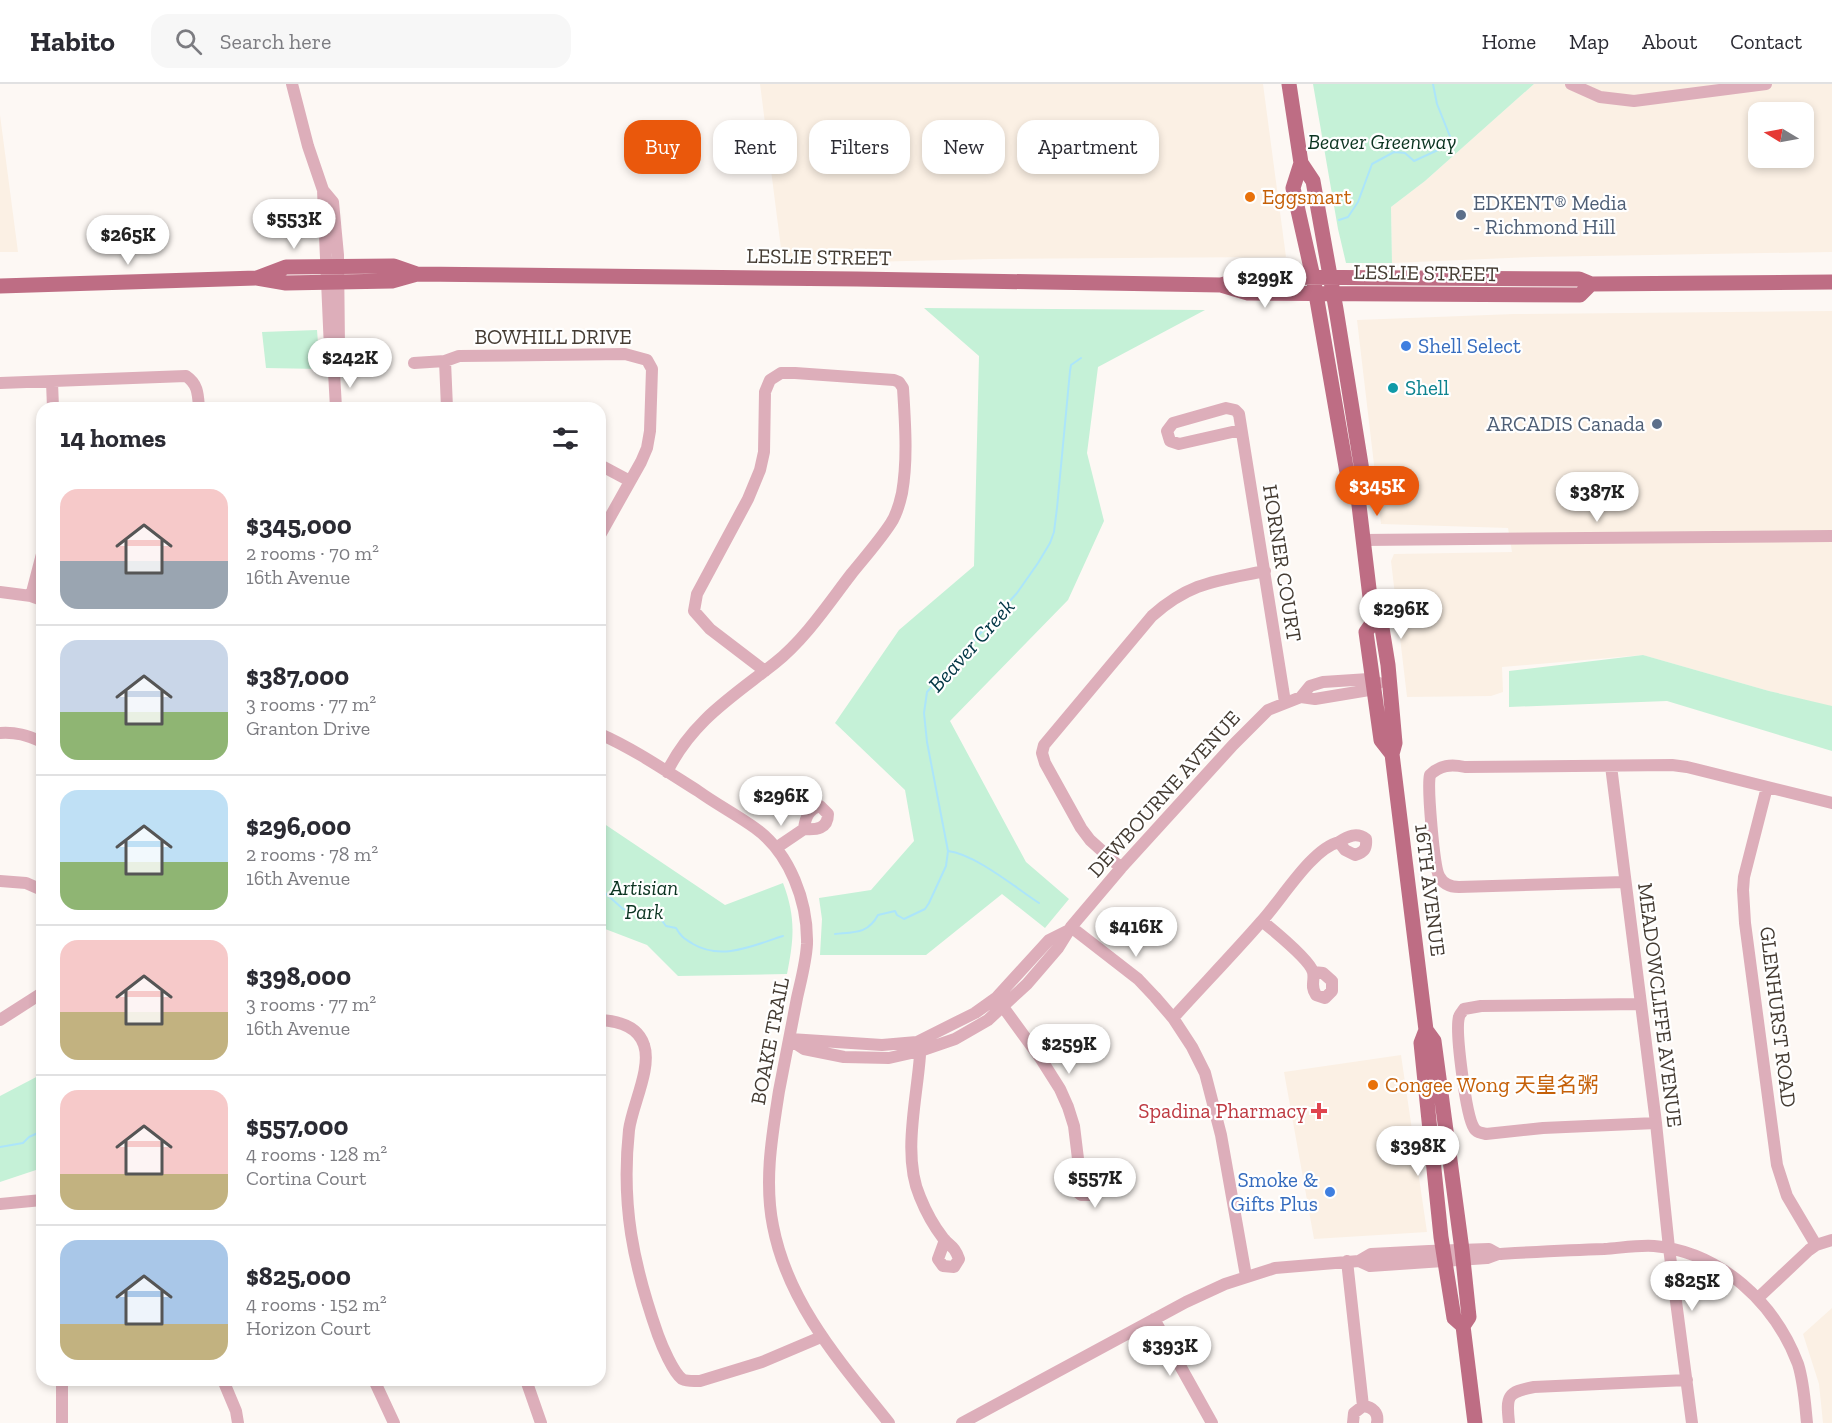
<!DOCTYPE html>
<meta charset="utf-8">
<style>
body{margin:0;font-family:"Zilla Slab","Noto Sans SC",serif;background:#f7f7f7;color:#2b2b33;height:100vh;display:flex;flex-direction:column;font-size:22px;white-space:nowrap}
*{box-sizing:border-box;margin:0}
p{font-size:20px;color:#7c7c81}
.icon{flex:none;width:33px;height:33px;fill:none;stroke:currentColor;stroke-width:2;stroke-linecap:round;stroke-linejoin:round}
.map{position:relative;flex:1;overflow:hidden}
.drawer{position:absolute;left:36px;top:318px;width:570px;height:984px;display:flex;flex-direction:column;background:#fff;border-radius:18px;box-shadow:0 3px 9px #0003}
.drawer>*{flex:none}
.hud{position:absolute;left:624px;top:36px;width:570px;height:54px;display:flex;gap:12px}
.needle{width:39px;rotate:280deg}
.tools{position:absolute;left:1748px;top:18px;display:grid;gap:12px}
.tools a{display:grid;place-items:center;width:66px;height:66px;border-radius:12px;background:#fff;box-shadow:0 3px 9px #0003;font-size:30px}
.price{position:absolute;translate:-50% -51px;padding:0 14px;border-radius:21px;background:#fff;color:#222;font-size:20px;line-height:39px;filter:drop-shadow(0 2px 3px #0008)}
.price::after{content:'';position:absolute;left:50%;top:36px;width:18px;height:14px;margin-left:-9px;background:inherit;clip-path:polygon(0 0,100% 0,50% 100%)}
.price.current{background:#ea580c;color:#fff}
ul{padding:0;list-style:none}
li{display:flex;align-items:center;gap:18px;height:150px;padding:0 24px}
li+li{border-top:2px solid #e1e1e2}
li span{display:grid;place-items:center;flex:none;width:168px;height:120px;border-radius:18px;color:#555}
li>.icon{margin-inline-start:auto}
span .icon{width:72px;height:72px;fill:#fffc;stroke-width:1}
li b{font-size:26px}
h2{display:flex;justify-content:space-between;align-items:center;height:72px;padding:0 24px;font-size:26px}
.tag{padding:0 21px;border-radius:18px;background:#fff;box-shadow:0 3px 9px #0003;font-size:21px;line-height:54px}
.tag.current{background:#ea580c;color:#fff}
header{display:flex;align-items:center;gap:36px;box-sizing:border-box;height:84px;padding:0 30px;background:#fff;border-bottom:2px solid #e1e1e2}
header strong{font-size:28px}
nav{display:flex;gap:33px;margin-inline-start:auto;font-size:21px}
.search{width:420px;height:54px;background:#f7f7f7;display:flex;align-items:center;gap:15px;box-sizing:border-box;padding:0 21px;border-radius:18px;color:#7c7c81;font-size:22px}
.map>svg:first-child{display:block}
.built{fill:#fbf0e4;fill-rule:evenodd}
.green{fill:#c5f1d7}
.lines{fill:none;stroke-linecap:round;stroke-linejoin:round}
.stream{stroke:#ace5fa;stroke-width:2}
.minor{stroke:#ddaeba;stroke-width:12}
.major{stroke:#be6d84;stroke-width:15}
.food-dot{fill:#e8710a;stroke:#fff;stroke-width:2}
.service-dot{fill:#5c6f8a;stroke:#fff;stroke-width:2}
.shop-dot{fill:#3f7fe0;stroke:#fff;stroke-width:2}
.culture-dot{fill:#0f9aa8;stroke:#fff;stroke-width:2}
.health-dot{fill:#e0444e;stroke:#fff;stroke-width:2}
.labels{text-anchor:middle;stroke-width:4.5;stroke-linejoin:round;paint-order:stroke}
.park-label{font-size:21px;font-style:italic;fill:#0b3421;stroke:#fff}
.food-label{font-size:21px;fill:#c56008;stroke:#fff;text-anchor:start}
.service-label{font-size:21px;fill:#4e5e75;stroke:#fff;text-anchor:start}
.street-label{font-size:21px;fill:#443b32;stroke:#fff}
.shop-label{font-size:21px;fill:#366cbe;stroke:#fff;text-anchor:start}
.culture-label{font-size:21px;fill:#0d838f;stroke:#fff;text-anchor:start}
.health-label{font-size:21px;fill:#be3a42;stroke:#fff;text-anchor:end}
.water-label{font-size:22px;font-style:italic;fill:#003544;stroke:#fff}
</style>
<header>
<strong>Habito</strong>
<div class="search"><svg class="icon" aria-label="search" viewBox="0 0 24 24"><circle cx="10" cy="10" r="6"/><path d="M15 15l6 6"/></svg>Search here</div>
<nav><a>Home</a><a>Map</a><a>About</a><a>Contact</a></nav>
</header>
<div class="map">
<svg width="1832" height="1339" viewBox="0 0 1832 1339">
<rect width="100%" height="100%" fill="#fdf8f4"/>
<!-- built -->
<path class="built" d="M760 0H1263L1286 173 990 175 783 180Z
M1534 0H1832V168L1533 173 1392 179 1391 123 1425 97ZM1758 28H1803V74H1758Z
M0 31 18 168H0Z
M1832 227V623L1769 607 1643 571 1502 583 1503 608 1491 612 1407 613 1391 477 1394 470 1512 468 1508 444 1381 440 1357 236 1514 230Z
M1401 971 1427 1148 1314 1155 1284 988Z
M1832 1224V1339H1823L1819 1300 1803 1250Z"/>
<!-- green -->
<path class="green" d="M1313 0H1534L1425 97 1391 123 1392 179H1346L1338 145Z
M924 224 1205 226 1098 283 1087 369 1104 437 1068 516 950 637 1026 778 1069 815 1045 844 1002 810 926 871H820L822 835 819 814 871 806 914 757 905 706 835 639 899 546 974 482 979 272Z
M317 246 320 285 266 284 262 248Z
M1643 571 1769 607 1832 622V667L1667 617 1509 623V587Z
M600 737 725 821 783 799C796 833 794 855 787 890L678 892 647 861 600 843Z
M42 990V1084L0 1098V1012Z"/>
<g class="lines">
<!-- stream -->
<path class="stream" d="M1339 136 1348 133 1358 118 1372 80 1394 68 1405 69 1414 77 1451 60V55L1437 20 1433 0
M948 767C975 770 1016 804 1039 819
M600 807 604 808 623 825 660 834 666 842 676 844C681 853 685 855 693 860 722 877 754 861 783 852
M835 850C854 848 868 850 878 831L895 827 897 831 904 835 925 825 929 819 946 782 948 767 927 658 924 629 927 608 1017 509 1038 479 1050 459 1054 448 1057 424 1070 287 1071 281 1081 274
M0 1063 23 1059 29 1053 42 1047"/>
<!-- minor -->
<path class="minor" d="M292 0 308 62 323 106 330 265 334 288 336 324
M1571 0 1600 13 1634 17 1766 0
M323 106 333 118 338 171 339 263 336 281
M445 277 447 324
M414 279 445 277 459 272 625 270 647 276 652 285 650 347 647 364 641 378 600 451
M52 298 53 324
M0 299 186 292C198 300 198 310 199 324
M1241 346 1179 360 1170 357 1167 347 1173 339 1226 324 1235 326 1239 330 1285 618
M600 381 630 397
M1362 456 1832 452
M0 508 31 512 42 516
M31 512 42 470
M1301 613 1310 602 1323 598 1369 595 1373 600 1379 599
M0 649C16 648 27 651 42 658
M600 650C634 665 666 687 698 707 716 720 737 731 755 744 790 769 808 818 807 860 806 878 801 896 797 914 791 945 785 976 779 1007 772 1052 764 1097 773 1142 788 1220 841 1279 889 1339
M1611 682 1656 1039 1669 1164 1692 1339
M667 688C692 637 732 613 775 579 806 554 828 520 852 489 865 473 880 456 891 439 897 430 900 418 902 409 908 375 905 338 903 304L899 298 894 296 795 289H781L770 296 765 308 764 368 760 386 748 415 697 510 694 527 710 545 765 587
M1767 703 1744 793 1743 806 1745 839 1777 1081 1787 1112 1816 1161
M820 722 828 730C828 745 816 746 804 745 805 735 808 725 820 722Z
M776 764 804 745
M1121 784 1090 756 1081 744 1045 679 1042 669 1044 661 1152 532C1190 498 1216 497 1265 487
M0 797 26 799 42 806
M1624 798 1459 803C1451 803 1443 800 1439 792 1434 782 1427 703 1430 691 1440 681 1451 680 1465 683L1672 681 1687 683 1832 719
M1262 837C1273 846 1310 876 1313 888 1315 897 1310 902 1316 911L1325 914 1332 907V897L1323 889 1313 888
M1071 843 1138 895 1155 913 1173 934 1192 963 1205 989 1221 1051 1246 1192
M998 916 1041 975 1060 1005 1068 1023 1074 1042 1079 1083 1075 1106 1081 1111H1090L1096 1103 1094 1093 1079 1083
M1640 920 1481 922 1464 925C1463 927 1459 931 1459 933 1455 947 1466 1032 1474 1044 1476 1048 1481 1049 1486 1050L1543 1044 1656 1039
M1173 934C1202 902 1232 871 1260 839 1281 817 1311 765 1339 758L1345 766 1355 771C1364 768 1367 765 1366 755 1357 748 1348 752 1339 758
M0 936 42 909
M600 936C618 937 638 942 644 961 652 984 632 1022 629 1046 621 1121 633 1180 658 1251 662 1262 673 1288 682 1295 688 1298 694 1297 700 1297L762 1278 821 1253
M789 955 804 965 844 973 889 974 920 967 955 955 988 936 1027 900 1058 864 1071 843 1121 784 1233 661 1268 626 1301 613 1315 615 1369 606 1373 600
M790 955 882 961 917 958 975 929 996 914 1049 856 1067 847
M918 960 920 971C917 1015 902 1072 920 1113 926 1128 933 1141 943 1154 950 1163 954 1161 959 1175L954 1183 943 1182 938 1175 945 1156
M0 1120 42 1116
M1347 1177 1363 1322
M1359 1177 1371 1170 1429 1167 1489 1165 1498 1170
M1758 1214 1809 1166 1816 1161 1832 1156
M1154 1235 1212 1339
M62 1296V1339
M223 1296 236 1327 238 1339
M374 1296 394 1339
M526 1296 541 1339
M962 1339 1186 1218 1225 1200 1275 1184 1359 1177 1370 1182 1487 1174 1498 1170C1534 1168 1569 1166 1604 1165 1620 1164 1637 1161 1654 1162 1721 1168 1775 1219 1798 1280 1804 1299 1805 1320 1807 1339
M1353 1339 1354 1329 1363 1322C1373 1323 1379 1329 1377 1339
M1509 1339C1506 1312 1507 1308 1534 1303L1687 1296"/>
<!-- major -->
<path class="major" d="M1289 0 1301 79 1293 104 1313 193 1349 400 1358 413
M1301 79 1313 97 1336 225 1364 399 1358 413 1373 538 1366 548 1381 656 1392 670
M257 194 286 183 394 182 417 190
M1221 201 1250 193 1579 195 1591 200 1832 198
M0 202 257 194 286 199 392 197 417 190 857 195 1221 201 1248 209 1580 211 1591 200
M1373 538 1382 544 1388 581 1395 659 1392 670 1426 946 1434 957 1462 1166 1469 1233 1463 1242 1475 1339
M1426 946 1421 959 1441 1153 1454 1234 1463 1242"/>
</g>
<!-- markers -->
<g class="food-dot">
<circle cx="1250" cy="113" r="6"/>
<circle cx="1373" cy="1001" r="6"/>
</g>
<g class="service-dot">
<circle cx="1461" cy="131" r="6"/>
<circle cx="1657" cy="340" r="6"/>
</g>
<g class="shop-dot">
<circle cx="1406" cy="262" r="6"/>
<circle cx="1330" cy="1108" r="6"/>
</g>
<circle class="culture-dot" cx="1393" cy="304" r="6"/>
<path class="health-dot" d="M1316 1018h6v6h6v6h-6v6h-6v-6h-6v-6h6z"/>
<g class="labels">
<!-- park labels -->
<g class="park-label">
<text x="1382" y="65">Beaver Greenway</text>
<text x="644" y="811">Artisian<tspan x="644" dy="24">Park</tspan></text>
</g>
<!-- food labels -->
<g class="food-label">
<text x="1262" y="120">Eggsmart</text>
<text x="1385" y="1008">Congee Wong 天皇名粥</text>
</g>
<!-- service labels -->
<g class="service-label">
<text x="1473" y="126">EDKENT® Media<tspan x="1473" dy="24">- Richmond Hill</tspan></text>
<text x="1645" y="347" text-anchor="end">ARCADIS Canada</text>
</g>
<!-- street labels -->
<g class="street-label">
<text transform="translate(819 173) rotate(1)" y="7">LESLIE STREET</text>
<text transform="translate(1426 189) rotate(1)" y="7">LESLIE STREET</text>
<text x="553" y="260">BOWHILL DRIVE</text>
<text transform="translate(1282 479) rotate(81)" y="7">HORNER COURT</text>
<text transform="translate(1164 710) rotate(-48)" y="7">DEWBOURNE AVENUE</text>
<text transform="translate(1430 806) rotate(83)" y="7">16TH AVENUE</text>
<text transform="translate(1660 921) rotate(83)" y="7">MEADOWCLIFFE AVENUE</text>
<text transform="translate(1778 933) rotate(83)" y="7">GLENHURST ROAD</text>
<text transform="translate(770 957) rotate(-79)" y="7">BOAKE TRAIL</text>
</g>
<!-- shop labels -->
<g class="shop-label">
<text x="1418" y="269">Shell Select</text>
<text x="1318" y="1103" text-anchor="end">Smoke &amp;<tspan x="1318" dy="24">Gifts Plus</tspan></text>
</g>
<!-- culture labels -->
<g class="culture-label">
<text x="1405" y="311">Shell</text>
</g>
<!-- health labels -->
<g class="health-label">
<text x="1307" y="1034">Spadina Pharmacy</text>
</g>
<!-- water labels -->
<g class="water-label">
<text transform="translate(971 561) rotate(-48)" y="8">Beaver Creek</text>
</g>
</g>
</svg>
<div class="tools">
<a><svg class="needle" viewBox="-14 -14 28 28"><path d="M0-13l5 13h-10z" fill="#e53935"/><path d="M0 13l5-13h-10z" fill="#7c7c81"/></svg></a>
</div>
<b class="price" style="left:294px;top:166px">$553K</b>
<b class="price" style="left:128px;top:182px">$265K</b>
<b class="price" style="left:1265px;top:225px">$299K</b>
<b class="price" style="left:350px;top:305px">$242K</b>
<b class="price current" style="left:1377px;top:433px">$345K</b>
<b class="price" style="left:1597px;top:439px">$387K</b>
<b class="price" style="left:1401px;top:556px">$296K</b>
<b class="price" style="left:781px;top:743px">$296K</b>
<b class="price" style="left:1136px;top:874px">$416K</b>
<b class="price" style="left:1069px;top:991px">$259K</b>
<b class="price" style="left:1418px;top:1093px">$398K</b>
<b class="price" style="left:1095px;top:1125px">$557K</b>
<b class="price" style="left:1692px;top:1228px">$825K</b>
<b class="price" style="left:1170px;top:1293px">$393K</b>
<div class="hud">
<a class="tag current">Buy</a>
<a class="tag">Rent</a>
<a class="tag">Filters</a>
<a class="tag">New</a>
<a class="tag">Apartment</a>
</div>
<section class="drawer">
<h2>14 homes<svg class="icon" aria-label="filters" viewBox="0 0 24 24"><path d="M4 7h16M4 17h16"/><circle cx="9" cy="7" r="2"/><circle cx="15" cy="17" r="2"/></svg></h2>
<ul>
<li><span style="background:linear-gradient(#f6c9c9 60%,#9aa5b1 0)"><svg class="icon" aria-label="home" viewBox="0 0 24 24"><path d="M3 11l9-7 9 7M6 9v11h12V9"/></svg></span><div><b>$345,000</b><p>2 rooms · 70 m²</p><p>16th Avenue</p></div></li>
<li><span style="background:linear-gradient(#c9d6e8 60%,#8fb573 0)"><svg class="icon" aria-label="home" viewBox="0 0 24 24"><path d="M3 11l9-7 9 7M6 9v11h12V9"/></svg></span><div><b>$387,000</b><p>3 rooms · 77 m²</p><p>Granton Drive</p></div></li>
<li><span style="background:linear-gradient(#bfe0f5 60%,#8fb573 0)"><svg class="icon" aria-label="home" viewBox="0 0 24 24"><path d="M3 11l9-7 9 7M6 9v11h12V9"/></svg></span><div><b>$296,000</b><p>2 rooms · 78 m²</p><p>16th Avenue</p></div></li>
<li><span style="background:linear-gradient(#f6c9c9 60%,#c2b280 0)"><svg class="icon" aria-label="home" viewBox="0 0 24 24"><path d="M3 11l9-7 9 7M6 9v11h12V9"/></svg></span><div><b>$398,000</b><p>3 rooms · 77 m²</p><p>16th Avenue</p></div></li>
<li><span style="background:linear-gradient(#f6c9c9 70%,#c2b280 0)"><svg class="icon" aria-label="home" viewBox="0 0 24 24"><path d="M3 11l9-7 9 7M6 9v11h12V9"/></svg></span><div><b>$557,000</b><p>4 rooms · 128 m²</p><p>Cortina Court</p></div></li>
<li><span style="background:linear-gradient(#a9c7e8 70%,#c2b280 0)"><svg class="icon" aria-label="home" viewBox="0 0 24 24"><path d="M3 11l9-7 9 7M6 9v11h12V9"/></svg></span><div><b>$825,000</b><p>4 rooms · 152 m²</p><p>Horizon Court</p></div></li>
</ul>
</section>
</div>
